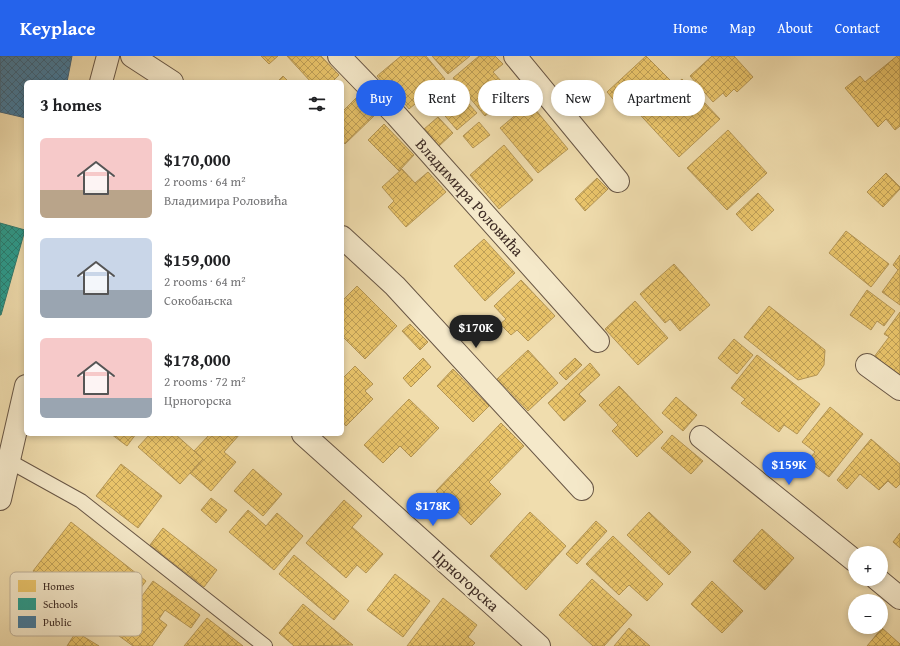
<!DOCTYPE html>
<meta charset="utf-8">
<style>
body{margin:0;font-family:"Gentium Book Plus",serif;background:#f2f2f2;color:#202124;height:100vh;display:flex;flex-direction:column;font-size:15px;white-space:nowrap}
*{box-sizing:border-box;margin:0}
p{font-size:13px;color:#757577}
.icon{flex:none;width:22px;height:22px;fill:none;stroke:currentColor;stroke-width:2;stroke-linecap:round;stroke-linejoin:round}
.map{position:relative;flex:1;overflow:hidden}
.panel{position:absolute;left:24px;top:24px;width:320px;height:356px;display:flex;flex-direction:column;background:#fff;border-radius:6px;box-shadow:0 2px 6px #0003}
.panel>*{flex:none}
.banner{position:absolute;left:356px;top:24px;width:380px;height:36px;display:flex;gap:8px}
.controls{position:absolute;left:848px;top:490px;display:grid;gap:8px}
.controls a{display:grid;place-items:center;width:40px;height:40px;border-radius:50%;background:#fff;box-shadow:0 2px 6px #0003;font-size:20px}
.price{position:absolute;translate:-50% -34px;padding:0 9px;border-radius:14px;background:#2563eb;color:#fff;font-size:13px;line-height:26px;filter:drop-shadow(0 1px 2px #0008)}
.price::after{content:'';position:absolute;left:50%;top:24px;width:12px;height:9px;margin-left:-6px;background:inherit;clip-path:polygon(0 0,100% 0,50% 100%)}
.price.on{background:#222;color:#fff}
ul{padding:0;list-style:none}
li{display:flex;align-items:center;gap:12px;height:100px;padding:0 16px}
li span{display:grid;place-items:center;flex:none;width:112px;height:80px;border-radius:6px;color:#555}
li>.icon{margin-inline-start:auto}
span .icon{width:48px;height:48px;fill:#fffc;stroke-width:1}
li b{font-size:17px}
h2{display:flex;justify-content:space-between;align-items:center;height:48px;padding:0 16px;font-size:17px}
.pill{padding:0 14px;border-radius:18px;background:#fff;box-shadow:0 2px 6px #0003;font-size:14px;line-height:36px}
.pill.on{background:#2563eb;color:#fff}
header{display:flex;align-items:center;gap:24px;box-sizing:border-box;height:56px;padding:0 20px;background:#2563eb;color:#fff}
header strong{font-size:19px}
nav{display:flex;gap:22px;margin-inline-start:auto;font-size:14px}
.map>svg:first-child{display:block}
.homes{fill:url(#homes-cross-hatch);stroke:#b59655}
.schools{fill:url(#schools-cross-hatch);stroke:#2f7a6f}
.public{fill:url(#public-cross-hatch);stroke:#426378}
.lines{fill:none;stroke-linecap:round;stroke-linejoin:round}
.service-casing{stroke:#695746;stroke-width:16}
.minor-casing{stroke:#695746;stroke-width:24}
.tertiary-casing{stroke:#695746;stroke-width:24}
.service{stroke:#f5e9ca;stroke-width:14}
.minor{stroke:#f5e9ca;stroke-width:22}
.tertiary{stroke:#f5e9ca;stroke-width:22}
.labels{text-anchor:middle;stroke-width:4;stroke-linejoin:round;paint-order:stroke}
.street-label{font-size:16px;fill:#3c2a23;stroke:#f5e9ca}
.key{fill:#f5e9ca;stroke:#beb098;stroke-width:1}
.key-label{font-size:11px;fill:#3c2a23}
</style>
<header>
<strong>Keyplace</strong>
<nav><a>Home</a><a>Map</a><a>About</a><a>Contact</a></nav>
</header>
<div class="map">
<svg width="900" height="590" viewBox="0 0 900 590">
<defs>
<pattern id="homes-cross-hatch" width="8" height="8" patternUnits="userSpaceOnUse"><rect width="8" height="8" fill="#e9c46a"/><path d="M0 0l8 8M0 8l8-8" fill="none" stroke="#be9f57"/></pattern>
<pattern id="schools-cross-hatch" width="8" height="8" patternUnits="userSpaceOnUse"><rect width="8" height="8" fill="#2a9d8f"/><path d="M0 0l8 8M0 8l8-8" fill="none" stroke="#258074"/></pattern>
<pattern id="public-cross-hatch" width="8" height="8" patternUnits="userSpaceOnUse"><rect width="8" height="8" fill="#457b9d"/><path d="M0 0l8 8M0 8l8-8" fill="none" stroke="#3b6580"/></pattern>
</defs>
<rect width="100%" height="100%" fill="#f0ddae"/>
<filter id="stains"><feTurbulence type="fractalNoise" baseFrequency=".005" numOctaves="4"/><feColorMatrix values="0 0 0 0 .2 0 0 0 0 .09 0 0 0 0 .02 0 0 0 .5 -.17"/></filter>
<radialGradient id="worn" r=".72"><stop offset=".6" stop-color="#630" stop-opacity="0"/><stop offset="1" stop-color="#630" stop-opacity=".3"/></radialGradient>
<!-- homes -->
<path class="homes" d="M261 0H278L269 8Z
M287 0H321L339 19 332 26H311Z
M401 0H426L445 23 409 53 396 37 393 39 377 20Z
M432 0H470L448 18Z
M479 0H495L503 8 493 16 512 37 485 60 453 22Z
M646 0 675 29 682 23 720 63 679 101 632 50 625 57 607 36Z
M712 0H734L753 21 737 36 734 33 726 41 723 37 713 46 690 20Z
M897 0H900V70L895 74 886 63 878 71 845 32 860 20 865 26Z
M283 20 289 26H277Z
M448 25 477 57 457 74 434 47 437 44 433 38Z
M358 40 376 58 345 88 342 84V56Z
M530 47 568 93 538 117 500 72Z
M438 61 453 77 438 91 423 74Z
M479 66 490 79 473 92 463 80Z
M384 68 414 99 399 115 368 84Z
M728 74 767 117 727 154 687 112Z
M504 89 533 124 499 153 470 119Z
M402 113 415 127 428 116 446 136 406 171 388 151 394 145 382 131Z
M886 117 900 131V133L883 151 867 136Z
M597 122 608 133 585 155 575 143Z
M758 137 774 154 752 175 736 158Z
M846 175 889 208 871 231 829 197Z
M484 183 515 217 485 245 454 210Z
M900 199V249L882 236 898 214 893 209Z
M674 208 710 249 680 275 670 263 665 267 640 238Z
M521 224 555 260 528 285 517 274 511 279 500 268 506 263 494 250Z
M357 230 397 270 365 303 342 280V245Z
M867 234 895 255 884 270 877 265 871 274 850 259Z
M635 245 668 282 638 309 605 273Z
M769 250 825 294 824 309 817 319 798 324 744 281Z
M900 256V320L874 301 889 281 884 278Z
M410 268 428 286 420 294 402 275Z
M734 283 753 299 737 318 718 302Z
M528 294 558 327 528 355 497 323Z
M757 299 820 348 797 378 784 369 779 376 741 347 745 343 731 332Z
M423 302 431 311 411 331 403 322Z
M575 302 582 309 566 324 559 317Z
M590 307 600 319 579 338 586 345 564 365 548 347Z
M355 310 373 328 365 335 373 343 346 370 342 365V323Z
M453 313 489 350 473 366 437 330Z
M619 330 663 376 637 401 612 375 618 369 599 349Z
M676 341 697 359 683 375 662 357Z
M409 343 439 372 411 401 400 390 383 407 364 389Z
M830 351 863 378 829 421 808 405 815 396 802 386Z
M501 367 524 390 489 426 501 438 471 469 436 435Z
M111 378H136L127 390Z
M150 378H175L203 403 180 428 138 391Z
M210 378H240L224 396 236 406 211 435 190 417 203 403 194 395Z
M672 379 703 405 691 418 661 392Z
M871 383 900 408V428L896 432 888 425 879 434 860 418 847 433 837 424Z
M121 408 162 440 138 472 96 440Z
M253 413 282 438 263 460 234 435Z
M211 442 227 454 216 467 201 454Z
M344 444 362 460 352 471 383 498 366 517 357 509 346 522 306 487Z
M248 454 266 470 277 457 303 480 274 514 229 476Z
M530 456 566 490 526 534 490 500Z
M649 456 691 496 669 519 627 479Z
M596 465 607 475 577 508 566 498Z
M71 466 146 525 109 574 33 515Z
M163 472 217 514 204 531 150 489Z
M762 473 794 502 765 534 733 505Z
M900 477V492L893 486Z
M613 480 663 528 647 545 629 529 619 539 586 508Z
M294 499 349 545 334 564 279 518Z
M395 518 430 545 403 581 367 554Z
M592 523 632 559 604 590H593L559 559Z
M153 525 200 559 191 572 165 554 159 563 167 569 152 590H133L115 577Z
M712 525 743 555 722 577 691 548Z
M443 542 477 569 468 581 475 587 472 590H407Z
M303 548 353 589 294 590 279 577Z
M207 562 243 590H184Z
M629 572 650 590H614Z
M882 572 900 588V590H867Z
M76 576 99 590H67Z"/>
<!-- schools -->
<path class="schools" d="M0 167 25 174 1 259H0Z"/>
<!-- public -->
<path class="public" d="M0 0H72L67 26H26V62L0 56Z"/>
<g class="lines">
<!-- service casing -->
<g class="service-casing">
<path id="service" d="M9 405 81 445 265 590"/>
</g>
<!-- minor casing -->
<g class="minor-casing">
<path id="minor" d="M132 0 172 26
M339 0 396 59 598 285
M515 0 618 125
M342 181 395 230 582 433
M867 309 900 333
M303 378 539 590
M701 381 855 505
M877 523 900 542"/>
</g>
<!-- tertiary casing -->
<g class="tertiary-casing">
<path id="tertiary" d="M101 26 108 0
M0 443 26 330"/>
</g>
<!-- service -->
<use href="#service" class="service"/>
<!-- minor -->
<use href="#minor" class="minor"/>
<!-- tertiary -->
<use href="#tertiary" class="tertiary"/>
</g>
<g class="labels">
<!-- street labels -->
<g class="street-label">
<text transform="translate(470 141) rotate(48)" y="6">Владимира Роловића</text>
<text transform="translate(466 524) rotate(42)" y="6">Црногорска</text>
</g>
</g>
<!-- legend -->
<rect x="10" y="516" width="132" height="64" rx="6" class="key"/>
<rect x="18" y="524" width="18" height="12" fill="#e9c46a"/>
<rect x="18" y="542" width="18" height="12" fill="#2a9d8f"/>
<rect x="18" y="560" width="18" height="12" fill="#457b9d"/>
<g class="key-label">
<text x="43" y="534">Homes</text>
<text x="43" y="552">Schools</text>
<text x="43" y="570">Public</text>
</g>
<rect width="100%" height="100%" filter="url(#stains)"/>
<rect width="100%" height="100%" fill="url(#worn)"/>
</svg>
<div class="controls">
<a>+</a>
<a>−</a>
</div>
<b class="price on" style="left:476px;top:293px">$170K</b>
<b class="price" style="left:789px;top:430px">$159K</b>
<b class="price" style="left:433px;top:471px">$178K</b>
<div class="banner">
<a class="pill on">Buy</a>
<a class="pill">Rent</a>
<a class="pill">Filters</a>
<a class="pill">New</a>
<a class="pill">Apartment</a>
</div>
<section class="panel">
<h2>3 homes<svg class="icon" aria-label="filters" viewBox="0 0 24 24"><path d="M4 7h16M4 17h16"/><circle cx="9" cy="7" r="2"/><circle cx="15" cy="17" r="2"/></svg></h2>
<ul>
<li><span style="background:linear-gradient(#f6c9c9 65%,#b9a48a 0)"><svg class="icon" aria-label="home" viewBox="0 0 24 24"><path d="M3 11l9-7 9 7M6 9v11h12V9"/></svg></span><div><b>$170,000</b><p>2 rooms · 64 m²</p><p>Владимира Роловића</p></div></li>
<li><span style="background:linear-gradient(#c9d6e8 65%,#9aa5b1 0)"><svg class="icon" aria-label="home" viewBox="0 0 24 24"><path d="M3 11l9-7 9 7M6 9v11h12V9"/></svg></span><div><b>$159,000</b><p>2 rooms · 64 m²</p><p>Сокобањска</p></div></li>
<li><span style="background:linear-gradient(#f6c9c9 75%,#9aa5b1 0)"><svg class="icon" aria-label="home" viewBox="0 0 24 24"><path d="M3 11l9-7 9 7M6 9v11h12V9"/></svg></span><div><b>$178,000</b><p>2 rooms · 72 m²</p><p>Црногорска</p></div></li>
</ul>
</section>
</div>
